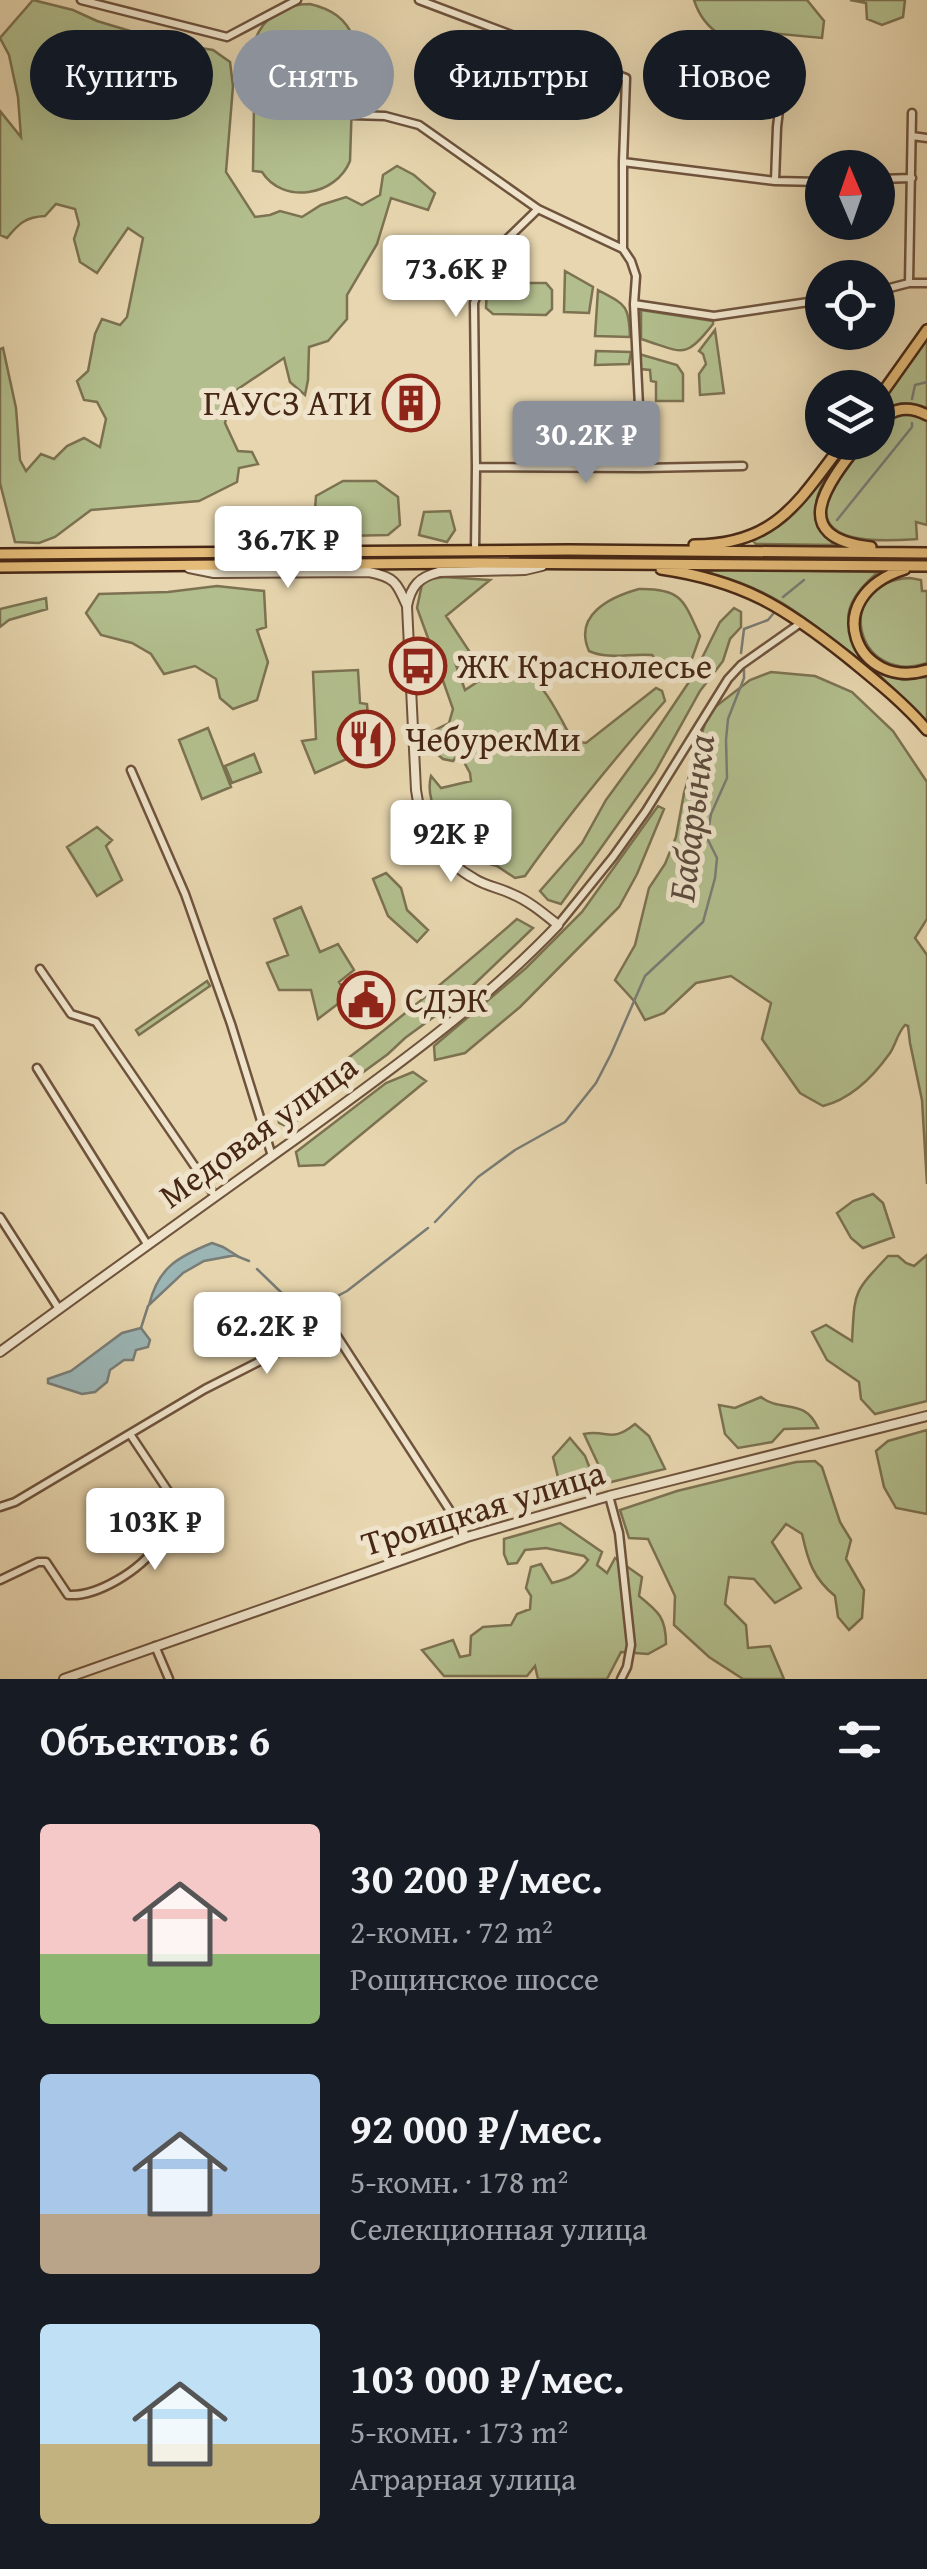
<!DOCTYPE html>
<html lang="ru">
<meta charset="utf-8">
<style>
body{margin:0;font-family:"Gentium Book Plus",serif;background:#20242c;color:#f1f3f6;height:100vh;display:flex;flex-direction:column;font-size:38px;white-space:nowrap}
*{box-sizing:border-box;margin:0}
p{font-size:32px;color:#9ea1a6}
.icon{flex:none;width:55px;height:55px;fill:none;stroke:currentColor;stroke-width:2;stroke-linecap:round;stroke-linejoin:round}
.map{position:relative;height:1679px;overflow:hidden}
.details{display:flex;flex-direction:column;background:#171b24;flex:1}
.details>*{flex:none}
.top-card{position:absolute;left:30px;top:30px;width:868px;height:90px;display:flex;gap:20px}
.needle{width:65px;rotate:358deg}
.tools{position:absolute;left:805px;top:150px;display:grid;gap:20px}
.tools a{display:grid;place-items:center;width:90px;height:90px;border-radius:50%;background:#171b24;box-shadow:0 10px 40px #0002;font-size:50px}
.price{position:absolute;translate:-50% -85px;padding:0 22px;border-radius:10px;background:#fff;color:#222;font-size:32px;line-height:65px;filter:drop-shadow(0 2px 5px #0008)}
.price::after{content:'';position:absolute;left:50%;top:60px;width:30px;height:22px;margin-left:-15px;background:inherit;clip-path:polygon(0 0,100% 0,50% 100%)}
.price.current{background:#8c9099;color:#fff}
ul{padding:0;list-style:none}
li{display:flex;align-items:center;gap:30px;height:250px;padding:0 40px}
li span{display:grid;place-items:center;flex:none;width:280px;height:200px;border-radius:10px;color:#555}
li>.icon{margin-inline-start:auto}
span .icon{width:120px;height:120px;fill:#fffc;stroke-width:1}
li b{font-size:42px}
h2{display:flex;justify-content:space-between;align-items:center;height:120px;padding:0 40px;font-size:42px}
.chip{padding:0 35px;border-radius:45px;background:#171b24;box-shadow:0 10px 40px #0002;font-size:35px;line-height:90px}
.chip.current{background:#8c9099;color:#fff}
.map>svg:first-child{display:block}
.green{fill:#b2be8d;stroke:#7c7251;stroke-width:2.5}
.water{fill:#9bb6b6;stroke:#797d76;stroke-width:2.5}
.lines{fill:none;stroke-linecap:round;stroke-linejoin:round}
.stream{stroke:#797d76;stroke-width:2.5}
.minor-casing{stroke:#6f533c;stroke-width:11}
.tertiary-casing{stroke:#6f533c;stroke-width:12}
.primary-casing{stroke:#472715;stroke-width:14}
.minor{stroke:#efe4cb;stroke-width:6}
.tertiary{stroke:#efe4cb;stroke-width:8}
.primary{stroke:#e4bb78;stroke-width:9}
.labels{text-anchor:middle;stroke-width:10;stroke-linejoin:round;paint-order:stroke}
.poi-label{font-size:35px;fill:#472715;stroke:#efe4cb;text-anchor:start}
.street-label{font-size:35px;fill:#472715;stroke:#efe4cb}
.water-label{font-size:38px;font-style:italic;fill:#5c4b3d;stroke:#efe4cb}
</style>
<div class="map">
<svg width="927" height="1679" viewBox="0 0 927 1679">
<rect width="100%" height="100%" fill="#e7d6af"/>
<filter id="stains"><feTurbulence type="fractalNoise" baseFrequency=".002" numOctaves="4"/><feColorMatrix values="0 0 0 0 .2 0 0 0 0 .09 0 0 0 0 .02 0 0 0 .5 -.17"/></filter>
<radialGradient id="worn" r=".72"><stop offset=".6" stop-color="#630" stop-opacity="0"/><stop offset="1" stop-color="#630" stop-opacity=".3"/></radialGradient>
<!-- green -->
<path class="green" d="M33 0 73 10 97 21 170 43 213 50 230 62 233 86 226 172 255 217 270 215 280 211 302 217 321 205 346 197 362 205 380 195 383 175 397 166 414 175 435 193 428 210 391 198 377 244 347 295V319L328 341 309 347 308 380 305 395 290 382 284 358 232 393 225 423 238 451 252 452 258 464 239 468 237 482 199 501 91 510 55 537 39 543 15 542 0 483V349L3 348 16 408 20 460 26 471 41 454 54 459 67 446 84 438 100 447 106 419 97 402 84 400 77 381 88 371 95 334 102 319 120 325 127 317 143 238 128 228 97 273 80 262 74 239 79 224 75 209 56 204 45 216C26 217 19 223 7 238L0 235V111L21 137 18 97 9 55 0 38Z
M694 0H807L824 21 822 38 770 33 764 48C731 43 705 34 694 0Z
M850 0H905L903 17 882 25 867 19 866 3Z
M310 4C331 9 346 18 354 39L350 161C336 196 283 205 262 172L253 171 255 40C264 16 285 4 310 4Z
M565 271 593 287 589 313 564 312Z
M493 283H546L552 290V309L546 315 493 314 486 308 487 289Z
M598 290C626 305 629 305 630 337L595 336Z
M641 310 713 321V324C684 361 683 352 641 339Z
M715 330 724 393 700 395 699 374 706 364 703 354 699 351Z
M927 340V408C910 401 896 402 880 411L882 401Z
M596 351 631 352 629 364 595 365Z
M639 354 677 365 683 374V401H656V382L651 381 650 370 640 369Z
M902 413 921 416 927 421V525L916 522 917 539C888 541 809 548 829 495 836 476 853 459 865 443L878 442V428L890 417Z
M826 478C809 506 814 521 834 545L756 544 753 541 789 517 818 483Z
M343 481H376L398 497 400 525 388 535 344 536 314 524 316 496Z
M450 511 455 530 447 542 419 535 424 512Z
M713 569 878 572C842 604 841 620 862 662 809 622 780 592 713 574L710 571Z
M444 577 490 580 446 616 475 660 468 670 456 665 465 690 485 677C500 684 509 675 525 675 541 676 565 727 573 741L586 743 656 688 662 691 665 701C616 757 568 815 525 876L515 878 497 866 467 858C451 836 423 806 431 776L441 788 471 781 470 773 459 753 453 761 443 759 430 748 429 733 449 723 453 709 435 658V675L427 679 425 646 432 649 417 608 422 584 431 579Z
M910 578 921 580 922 591H927V663C856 687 830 582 910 578Z
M217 586 264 591 266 627 257 630 268 662 257 700 233 709 220 698 216 679 195 666 164 674 151 654 132 643 101 635 86 613 99 594 168 592Z
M639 589C682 588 684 601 700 636L689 667 681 676 669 674 652 655C630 653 609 660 589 651 573 615 610 597 639 589Z
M46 598 47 609 9 620 0 627V609Z
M734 608 741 612V627L730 639 723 661 700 691 655 772 561 904 548 900 540 891 582 843 606 800 652 737 693 676 720 622Z
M358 670 360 703 367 704 369 728 349 729V758L315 773 302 741 316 739 313 672Z
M771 672 815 676 852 692 893 731 927 782V919L915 938 927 955V1184L922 1100 910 1043 908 1026 905 1025C897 1034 896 1044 890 1053 873 1077 851 1099 823 1106L800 1093 762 1039 771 1003 731 976 696 983 664 1013 645 1020 635 1002 615 980 635 945 649 888 665 864 676 837 684 793 706 720 715 707 750 680Z
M877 673 903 680 927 677V723Z
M208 728 231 787 202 799 179 740Z
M254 754 261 772 232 783 225 766Z
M658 806 664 809 637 874 619 907 520 1007 465 1053 435 1060 434 1046 526 968 582 912Z
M97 827 112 840 106 846 122 880 97 896 67 847Z
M386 873 401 888 407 910 428 930 417 942 388 916 373 879Z
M301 907 320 952 338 944 354 970 339 982 345 991 343 1000 318 1019 311 990H279L267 963 288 955 274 919Z
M517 919 533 928 461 997 405 1038 388 1054 288 1127 279 1123 277 1112C307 1087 339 1066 369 1042 420 1002 469 961 517 919Z
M207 981 210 986 139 1035 136 1030Z
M413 1072 426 1081 324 1165 299 1166 296 1152 386 1083Z
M873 1194 883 1203 894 1237 863 1248 851 1238 837 1213 853 1201Z
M927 1255V1401L875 1414 861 1399 859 1382 827 1360 812 1332 826 1325 852 1341C855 1291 852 1294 888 1256H898L906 1263 914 1266Z
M761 1397C781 1413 804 1397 818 1428L784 1429 772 1442 738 1448 725 1434 719 1405 735 1408Z
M635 1424 649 1436 665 1469 607 1483 584 1434C608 1429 610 1444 635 1424Z
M927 1430V1514L896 1508 884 1487 876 1451 888 1441Z
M570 1438 585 1456 596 1484 583 1487 558 1477 553 1457Z
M815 1461 822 1467 840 1522 851 1540 846 1559 864 1590 862 1618 849 1630 838 1617 835 1596C813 1578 808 1561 802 1534L786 1524 772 1542 801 1588 775 1603 754 1579 729 1577 725 1604 746 1625 748 1648 770 1646 784 1679H743L709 1657 674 1625 675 1596 648 1539 629 1538 620 1510 677 1491 796 1462Z
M560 1523 602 1552 597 1565 607 1573 615 1558 642 1577 639 1596C659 1612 666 1618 666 1644L648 1654 621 1652 607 1679H538L535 1666 527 1676H444L422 1650 453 1640 460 1657 470 1655 471 1636 483 1627 511 1625 517 1614 530 1609 531 1596 526 1588 531 1567 541 1564 552 1583C569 1579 577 1575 588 1560L584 1556 546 1548 525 1550 517 1563 508 1564 504 1554V1539Z"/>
<!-- water -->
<path class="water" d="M212 1243 223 1247 236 1255 204 1261 183 1273 149 1305C158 1268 177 1257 212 1243Z
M141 1328 150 1340 148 1347 136 1350 133 1360H124L110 1370 107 1382 95 1392 82 1394 48 1383V1379L71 1371 122 1333Z"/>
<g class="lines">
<!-- stream -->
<path class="stream" d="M912 399 915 385 927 382
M837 520 912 427V423
M783 597 804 580
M741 653 744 629 768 620 773 614
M435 1222 478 1177 515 1150 565 1122 596 1083 611 1054 645 976 703 922 715 878 717 858 707 838 711 814 727 778 726 740 728 719 744 678V670
M234 1255 249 1261
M257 1269 289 1300 306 1302 328 1301 347 1291 428 1228
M141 1328 148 1306"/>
<!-- minor casing -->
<g class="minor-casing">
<path id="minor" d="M81 0 227 37 297 0
M419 0 626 78 623 162V249
M353 115 385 116 419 125 538 209 623 249 631 261 636 276 634 304 642 468
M912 136 927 138
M623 162 775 181 822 182
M878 179 912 178
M775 181 777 127 787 45
M909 283 912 113
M878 291 909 283H927
M634 304 714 316 822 300
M476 467 474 303 489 261 504 242 538 209
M475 551 476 467 642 468 743 466
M131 770 185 894 231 1024 272 1156
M558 925 613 857 646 811 728 679 741 665 802 622
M40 969 71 1014 96 1022 215 1196
M37 1068 147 1244
M0 1217 59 1309
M609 1496 619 1533 631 1645 627 1667 621 1679
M0 1507 15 1502 205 1389 325 1328H330L335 1333 467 1537
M0 1580 38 1562H46L68 1595C97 1597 141 1570 157 1545 164 1534 171 1522 179 1511L176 1503 130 1434
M155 1646 169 1679"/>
</g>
<!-- tertiary casing -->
<g class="tertiary-casing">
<path id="tertiary" d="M407 606C411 586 419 577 439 572L525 570 542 566
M0 1352C101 1278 202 1206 304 1133 393 1068 482 1005 558 925 543 913 529 901 512 894 500 888 486 886 475 879 441 861 420 826 416 790L407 606C397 583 395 577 369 572L214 573 189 568
M64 1679 467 1537 609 1496 927 1416"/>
</g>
<!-- primary casing -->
<g class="primary-casing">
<path id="primary" d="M878 399 927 330
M878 422C894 408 908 405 927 415
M860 442C828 483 785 537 871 547
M694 545C776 545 798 502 844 442
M0 554 569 550 927 553
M0 567 477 563 927 566
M661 569C743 581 784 607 847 657 875 680 903 702 927 730
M905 569C816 597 857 692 927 670"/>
</g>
<!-- minor -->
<use href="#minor" class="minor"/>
<!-- tertiary -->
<use href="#tertiary" class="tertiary"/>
<!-- primary -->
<use href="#primary" class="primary"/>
</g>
<!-- icons -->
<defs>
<g id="building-ring" transform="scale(2.875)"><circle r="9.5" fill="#efe4cb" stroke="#8f2418" stroke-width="1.5"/><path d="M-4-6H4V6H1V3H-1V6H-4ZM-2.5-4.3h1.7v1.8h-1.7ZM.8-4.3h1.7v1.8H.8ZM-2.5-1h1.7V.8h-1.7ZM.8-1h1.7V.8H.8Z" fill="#8f2418"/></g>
<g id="bus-ring" transform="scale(2.875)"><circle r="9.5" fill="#efe4cb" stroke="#8f2418" stroke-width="1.5"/><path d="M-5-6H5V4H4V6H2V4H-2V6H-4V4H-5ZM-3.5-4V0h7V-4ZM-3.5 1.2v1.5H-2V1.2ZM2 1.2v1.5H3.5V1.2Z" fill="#8f2418"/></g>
<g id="restaurant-ring" transform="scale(2.875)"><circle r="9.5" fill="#efe4cb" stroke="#8f2418" stroke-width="1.5"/><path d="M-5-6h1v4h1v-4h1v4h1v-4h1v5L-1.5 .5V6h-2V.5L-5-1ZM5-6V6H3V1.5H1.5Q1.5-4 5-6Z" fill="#8f2418"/></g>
<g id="civic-ring" transform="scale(2.875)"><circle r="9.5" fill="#efe4cb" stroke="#8f2418" stroke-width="1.5"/><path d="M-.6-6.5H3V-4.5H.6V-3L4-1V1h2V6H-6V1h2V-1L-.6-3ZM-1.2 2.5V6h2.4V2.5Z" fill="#8f2418"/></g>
</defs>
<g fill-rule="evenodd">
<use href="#building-ring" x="411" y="403"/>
<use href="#bus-ring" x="418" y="666"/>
<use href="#restaurant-ring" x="366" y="739"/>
<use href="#civic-ring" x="366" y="1000"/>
</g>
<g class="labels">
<!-- poi labels -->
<g class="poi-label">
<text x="372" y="415" text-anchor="end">ГАУСЗ АТИ</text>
<text x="457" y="678">ЖК Краснолесье</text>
<text x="405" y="751">ЧебурекМи</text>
<text x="405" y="1012">СДЭК</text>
</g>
<!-- street labels -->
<g class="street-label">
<text transform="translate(258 1131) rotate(-36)" y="12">Медовая улица</text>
<text transform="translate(483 1508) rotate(-17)" y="12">Троицкая улица</text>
</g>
<!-- water labels -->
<g class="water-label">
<text transform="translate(691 818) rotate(-83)" y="13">Бабарынка</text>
</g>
</g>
<rect width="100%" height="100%" filter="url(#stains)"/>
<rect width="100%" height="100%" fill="url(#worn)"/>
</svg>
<div class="tools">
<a><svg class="needle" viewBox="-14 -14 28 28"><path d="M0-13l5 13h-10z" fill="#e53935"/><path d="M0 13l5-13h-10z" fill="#9ea1a6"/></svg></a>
<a><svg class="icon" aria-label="locate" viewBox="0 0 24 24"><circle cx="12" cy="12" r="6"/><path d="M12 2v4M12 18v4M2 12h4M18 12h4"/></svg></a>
<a><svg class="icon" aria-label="layers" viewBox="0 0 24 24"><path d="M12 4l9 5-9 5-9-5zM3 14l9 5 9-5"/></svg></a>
</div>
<b class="price" style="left:456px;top:320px">73.6K ₽</b>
<b class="price current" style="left:586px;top:486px">30.2K ₽</b>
<b class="price" style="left:288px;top:591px">36.7K ₽</b>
<b class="price" style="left:451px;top:885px">92K ₽</b>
<b class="price" style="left:267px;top:1377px">62.2K ₽</b>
<b class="price" style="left:155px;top:1573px">103K ₽</b>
<div class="top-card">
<a class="chip">Купить</a>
<a class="chip current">Снять</a>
<a class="chip">Фильтры</a>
<a class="chip">Новое</a>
</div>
</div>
<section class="details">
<h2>Объектов: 6<svg class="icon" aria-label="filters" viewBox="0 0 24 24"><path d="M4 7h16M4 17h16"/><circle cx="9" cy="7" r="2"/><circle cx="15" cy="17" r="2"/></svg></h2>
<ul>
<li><span style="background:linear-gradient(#f6c9c9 65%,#8fb573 0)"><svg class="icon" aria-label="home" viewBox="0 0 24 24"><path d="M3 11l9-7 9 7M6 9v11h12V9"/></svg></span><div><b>30 200 ₽/мес.</b><p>2-комн. · 72 m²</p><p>Рощинское шоссе</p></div></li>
<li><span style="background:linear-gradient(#a9c7e8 70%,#b9a48a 0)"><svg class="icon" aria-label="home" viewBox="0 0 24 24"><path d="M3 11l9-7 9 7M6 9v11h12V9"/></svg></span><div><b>92 000 ₽/мес.</b><p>5-комн. · 178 m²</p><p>Селекционная улица</p></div></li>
<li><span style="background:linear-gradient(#bfe0f5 60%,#c2b280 0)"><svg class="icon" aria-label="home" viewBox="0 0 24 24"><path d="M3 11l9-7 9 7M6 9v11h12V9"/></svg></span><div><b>103 000 ₽/мес.</b><p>5-комн. · 173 m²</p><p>Аграрная улица</p></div></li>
</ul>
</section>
